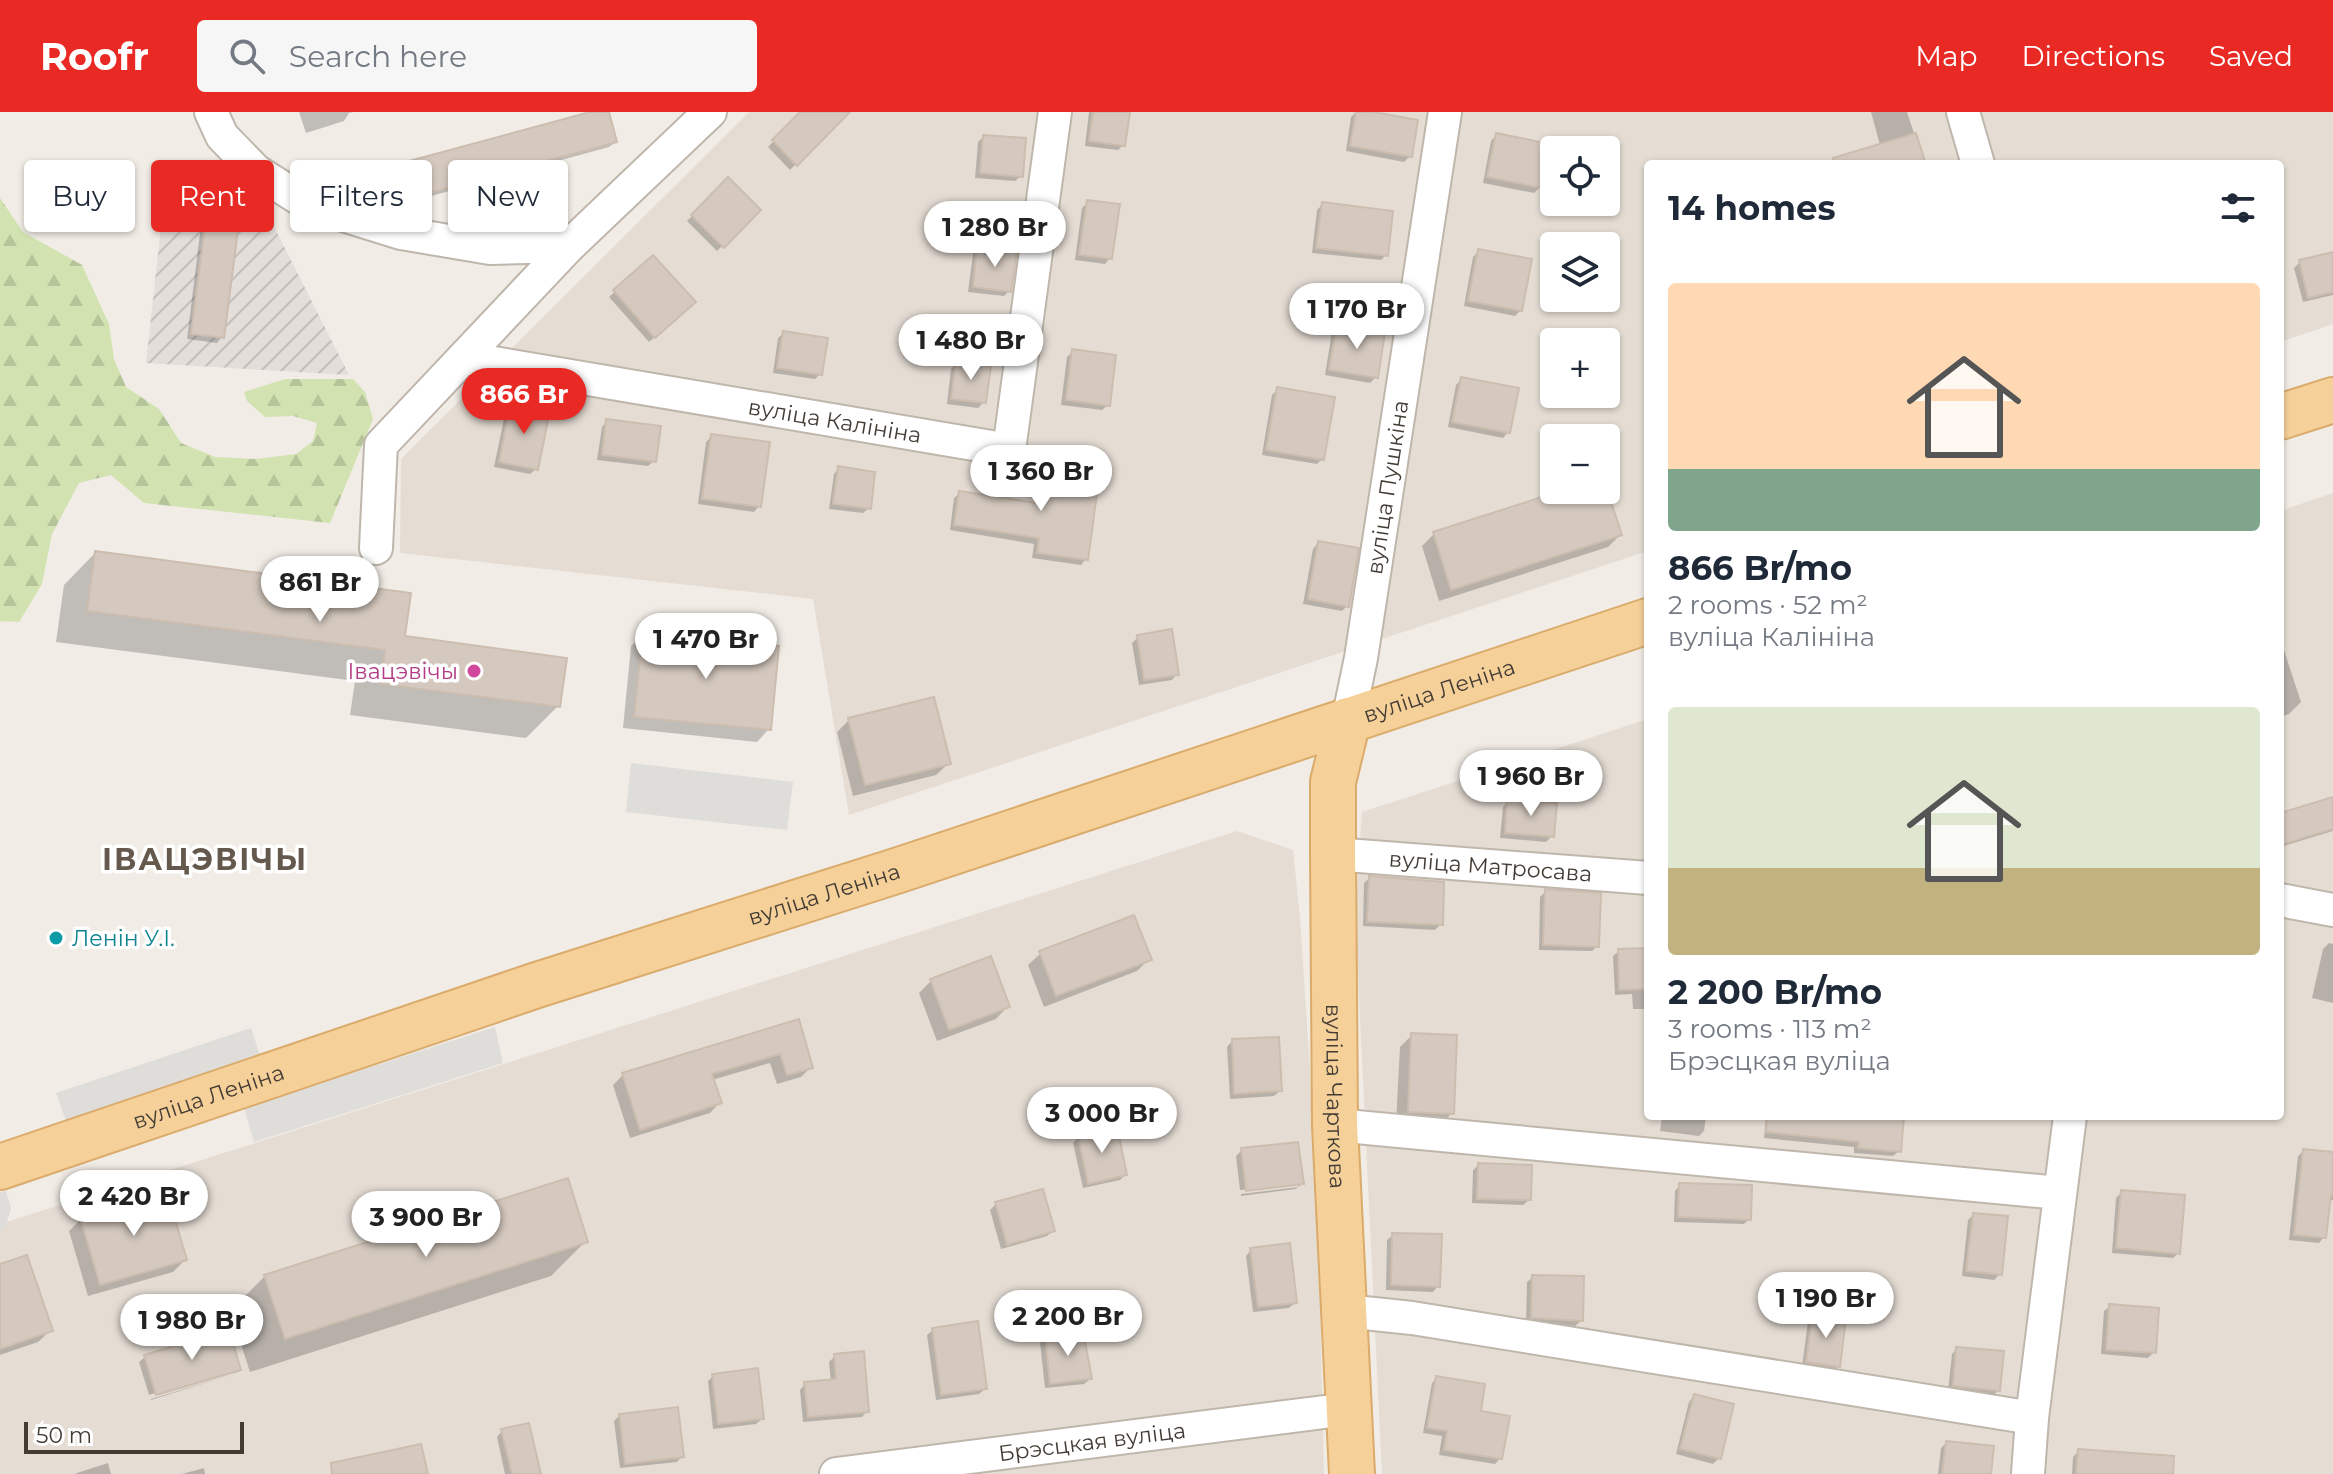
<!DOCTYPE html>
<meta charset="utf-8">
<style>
body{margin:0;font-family:Montserrat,sans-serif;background:#f6f6f7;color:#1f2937;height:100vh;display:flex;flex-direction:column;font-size:30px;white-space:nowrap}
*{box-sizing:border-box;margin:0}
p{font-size:26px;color:#747a83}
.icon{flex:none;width:44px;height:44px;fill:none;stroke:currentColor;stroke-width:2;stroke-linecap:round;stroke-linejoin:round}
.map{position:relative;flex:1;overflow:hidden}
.sheet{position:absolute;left:1644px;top:48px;width:640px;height:960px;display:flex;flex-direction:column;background:#fff;border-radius:8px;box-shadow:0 2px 6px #0004}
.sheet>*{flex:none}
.banner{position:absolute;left:24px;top:48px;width:760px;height:72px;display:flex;gap:16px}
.fabs{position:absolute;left:1540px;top:24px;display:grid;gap:16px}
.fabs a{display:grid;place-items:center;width:80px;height:80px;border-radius:8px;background:#fff;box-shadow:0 2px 6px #0004;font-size:40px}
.scale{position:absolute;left:24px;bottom:20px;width:220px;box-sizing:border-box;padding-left:8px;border:4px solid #433c35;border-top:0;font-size:22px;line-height:28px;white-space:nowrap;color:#433c35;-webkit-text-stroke:6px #fff;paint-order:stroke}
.price{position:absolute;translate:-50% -68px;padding:0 18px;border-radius:28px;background:#fff;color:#222;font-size:26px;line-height:52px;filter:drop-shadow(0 2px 4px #0008)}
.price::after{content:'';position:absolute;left:50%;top:48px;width:24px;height:18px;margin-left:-12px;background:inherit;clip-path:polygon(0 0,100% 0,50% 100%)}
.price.active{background:#e92a24;color:#fff}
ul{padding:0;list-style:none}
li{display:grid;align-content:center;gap:16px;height:424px;padding:0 24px}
li span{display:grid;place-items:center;height:248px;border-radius:8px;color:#555}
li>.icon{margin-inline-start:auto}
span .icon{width:144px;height:144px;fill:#fffc;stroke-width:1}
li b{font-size:34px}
h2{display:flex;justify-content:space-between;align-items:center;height:96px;padding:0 24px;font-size:34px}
.chip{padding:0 28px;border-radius:8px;background:#fff;box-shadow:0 2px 6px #0004;font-size:28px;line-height:72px}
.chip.active{background:#e92a24;color:#fff}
header{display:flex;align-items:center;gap:48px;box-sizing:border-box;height:112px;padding:0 40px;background:#e92a24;color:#fff}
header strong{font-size:38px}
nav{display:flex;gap:44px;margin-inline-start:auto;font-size:28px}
.search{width:560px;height:72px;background:#f6f6f7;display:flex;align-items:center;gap:20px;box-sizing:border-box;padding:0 28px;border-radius:8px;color:#747a83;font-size:30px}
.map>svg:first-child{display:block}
.residential{fill:#e5ddd4;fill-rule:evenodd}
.industrial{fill:url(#industrial-furrows)}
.forest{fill:url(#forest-firs)}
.parking{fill:#dfddda}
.shadow{fill:#0003}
.building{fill:#d5c9bf;stroke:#ccbdaf;stroke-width:2}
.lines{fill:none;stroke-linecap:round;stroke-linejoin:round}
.street-casing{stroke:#bfb6ac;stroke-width:36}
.primary-casing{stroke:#daab6b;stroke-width:48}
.street{stroke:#fff;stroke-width:32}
.primary{stroke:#f6d099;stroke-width:44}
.hotel-dot{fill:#d1479c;stroke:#fff;stroke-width:3}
.culture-dot{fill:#0f9aa8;stroke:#fff;stroke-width:3}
.labels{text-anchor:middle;stroke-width:7;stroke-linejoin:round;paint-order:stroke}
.street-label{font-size:22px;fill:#433c35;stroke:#fff}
.hotel-label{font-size:22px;fill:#b23c85;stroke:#fff;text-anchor:end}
.culture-label{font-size:22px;fill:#0d838f;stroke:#fff;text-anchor:start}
.district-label{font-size:30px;font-weight:bold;letter-spacing:2px;fill:#65594d;stroke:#fff}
</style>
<header>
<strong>Roofr</strong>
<div class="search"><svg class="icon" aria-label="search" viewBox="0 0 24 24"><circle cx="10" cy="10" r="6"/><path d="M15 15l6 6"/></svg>Search here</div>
<nav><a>Map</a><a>Directions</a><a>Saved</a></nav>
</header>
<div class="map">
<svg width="2333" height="1362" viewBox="0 0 2333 1362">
<defs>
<pattern id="industrial-furrows" width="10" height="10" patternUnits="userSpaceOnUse" patternTransform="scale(2)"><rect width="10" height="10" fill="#e3deda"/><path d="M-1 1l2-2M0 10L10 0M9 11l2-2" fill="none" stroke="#c4bfbc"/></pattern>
<pattern id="forest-firs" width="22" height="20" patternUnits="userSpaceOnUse" patternTransform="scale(2)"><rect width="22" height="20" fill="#d2e3b1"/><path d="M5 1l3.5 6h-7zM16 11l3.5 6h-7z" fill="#b6c499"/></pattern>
</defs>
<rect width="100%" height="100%" fill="#f1ece5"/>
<!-- residential -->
<path class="residential" d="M749 0H2333V212L2280 230V52H1648V439L849 703 813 487 400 441 401 347ZM1554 38H1606V90H1554ZM1554 134H1606V186H1554ZM1554 230H1606V282H1554ZM1554 326H1606V378H1554Z
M2333 381V1362H1382L1355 803 1362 700 1648 607V1004H2280V399Z
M1237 719 1293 738 1300 805 1317 1066 1324 1362H0V1112Z"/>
<!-- industrial -->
<path class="industrial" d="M167 60 253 73 349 263 146 251Z"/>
<!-- forest -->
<path class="forest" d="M0 86 23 120 82 153 109 212 114 247 126 275 159 297 181 331 215 345 256 347 296 342 313 329 317 311 293 304 265 305 247 289 244 280 285 267H353L365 280 373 307 330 411 144 391 111 363 79 371 52 422 42 472 19 510 0 509Z"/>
<!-- parking -->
<path class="parking" d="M631 651 793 670 787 718 626 700Z
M495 915 503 951 254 1030 244 996Z
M251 916 260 943 66 1009 56 981Z
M6 1079 11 1096 5 1117 0 1119V1080Z"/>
<!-- shadow -->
<path class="shadow" d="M299 0H354L349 1 344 9 306 21Z
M597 0H607L615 30 609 35 406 91 397 58 403 53Z
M803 0H834L841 6 790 58 768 35Z
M1089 0H1128L1123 33 1118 38 1085 34Z
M1356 0H1362L1410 44 1404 50 1346 39 1351 5Z
M1871 0H1907L1924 52H1855L1880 33Z
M1496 23 1540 75 1534 81 1483 71 1491 29Z
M983 25 1021 64 1015 69 975 66 978 30Z
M728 68 758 98 717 139 687 109Z
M1088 90 1110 146 1105 152 1075 148 1082 96Z
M1322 93 1386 143 1381 148 1312 141 1317 98Z
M207 100 222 225 217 231 187 227 202 105Z
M978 137 1009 179 1004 184 968 180 973 142Z
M1479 139 1521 198 1515 204 1464 194 1473 145Z
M2333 142V183L2303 190 2294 156 2300 150Z
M653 145 688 196 649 230 609 185Z
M1338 214 1376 265 1370 271 1325 263 1332 220Z
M784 221 820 262 815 267 773 261 778 226Z
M1073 239 1108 293 1102 298 1061 293 1067 245Z
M957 251 984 290 978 296 947 292 951 257Z
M1461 267 1508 320 1503 326 1448 315 1456 273Z
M1278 277 1322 347 1317 352 1262 343 1272 283Z
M512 292 536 357 530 362 494 355 506 297Z
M607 309 654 349 648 354 597 348 602 315Z
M712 324 759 394 754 400 698 392 706 330Z
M1049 355 1086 447 1081 453 1032 446 1034 432 950 418 954 386 960 381 1039 393 1043 360Z
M839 356 869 396 863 401 829 397 834 362Z
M1570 378H1605L1620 423 1608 435 1439 489 1422 434 1434 422Z
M1318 431 1347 494 1342 499 1303 492 1313 437Z
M95 441 403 526 558 594 526 626 350 603 355 569 56 530 64 473Z
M644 522 769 617 757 630 623 616 631 534Z
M1138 525 1177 562 1172 568 1139 573 1132 531Z
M2281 529 2301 590 2289 602 2280 605Z
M849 608 949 651 936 663 853 684 837 620Z
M2333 687V719L2280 735V703Z
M1508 689 1552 724 1546 730 1500 726 1503 695Z
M1370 766 1441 812 1435 818 1363 814 1364 771Z
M1546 779 1597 834 1592 839 1539 838 1540 785Z
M2329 831 2333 832V891L2312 886 2323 837Z
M1648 838V897H1633L1632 882 1615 883 1613 844 1619 839Z
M1041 841 1149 847 1137 859 1044 895 1028 853Z
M931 869 1008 894 996 907 937 929 919 881Z
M797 909 811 955 801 965 777 972 770 951 712 968 720 990 710 1001 630 1026 613 973 623 963Z
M1412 923 1452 1001 1440 1013 1396 1011 1400 935Z
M1232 929 1280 979 1274 984 1230 987 1227 935Z
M1662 1004H1706L1704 1019 1699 1024 1660 1019Z
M1766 1004H1902L1899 1039 1893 1044 1854 1041V1035L1764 1026Z
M2132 1004H2208L2204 1008Z
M1079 1025 1125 1063 1120 1068 1083 1076 1073 1031Z
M1242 1038 1302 1072 1298 1075V1071L1240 1078 1236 1044Z
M2303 1039 2333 1042V1088H2328L2324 1125 2319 1131 2289 1128 2298 1044Z
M1479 1053 1529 1088 1523 1093 1472 1091 1473 1058Z
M1680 1073 1749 1107 1744 1112 1674 1110 1675 1079Z
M1298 1075 1296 1077 1241 1084V1082Z
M2122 1080 2178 1141 2173 1146 2112 1141 2116 1086Z
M996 1092 1053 1119 1047 1124 1001 1137 990 1098Z
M1973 1103 2000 1162 1994 1168 1962 1164 1968 1108Z
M81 1107 185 1148 173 1160 88 1184 69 1119Z
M1393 1123 1438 1174 1433 1180 1386 1178 1387 1128Z
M586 1129 551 1164 250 1260 230 1199 265 1164Z
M1251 1138 1295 1191 1289 1196 1253 1200 1246 1144Z
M0 1154 51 1218 38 1230 0 1243Z
M1533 1165 1581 1209 1575 1214 1526 1211 1527 1170Z
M2110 1194 2154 1240 2148 1246 2101 1242 2104 1199Z
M1813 1204 1838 1254 1833 1260 1802 1255 1808 1209Z
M933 1218 985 1277 979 1282 936 1288 927 1223Z
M1046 1225 1090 1267 1084 1272 1045 1276 1040 1231Z
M1957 1237 1998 1279 1992 1284 1948 1279 1952 1242Z
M835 1244 867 1299 862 1305 803 1310 800 1278 805 1272 831 1270 829 1250Z
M145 1245 239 1257 235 1261V1258L149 1283 139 1250Z
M234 1262 151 1288V1287Z
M713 1264 762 1307 756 1312 713 1317 708 1269Z
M1437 1266 1478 1301 1500 1346 1495 1352 1439 1343 1442 1324 1423 1321 1432 1271Z
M1694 1284 1719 1346 1713 1352 1676 1342 1689 1290Z
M620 1303 682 1344 677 1350 620 1356 614 1309Z
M502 1319 537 1362H505L497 1325Z
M1946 1331 1989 1362H1938L1941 1336Z
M2079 1339 2134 1362H2072L2073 1345Z
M108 1351 111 1362H74Z
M204 1356 205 1362H182Z"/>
<!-- building -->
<path class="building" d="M590 0H609L617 30 411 86 402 51Z
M800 0H850L797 54 772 28Z
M1093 0H1130L1125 34 1089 29Z
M1356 0H1374L1418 8 1412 45 1350 34Z
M1496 21 1550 32 1542 76 1487 65Z
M1916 21 1926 52H1834L1833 46Z
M983 23 1026 26 1023 65 980 61Z
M728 65 761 98 724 136 691 103Z
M1087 88 1120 92 1112 147 1079 143Z
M1322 90 1393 99 1388 144 1316 136Z
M207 98 240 102 224 226 191 222Z
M977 135 1017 139 1011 180 973 175Z
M1478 137 1532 147 1522 199 1468 189Z
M2333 140V180L2308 186 2299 148Z
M653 143 696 190 655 226 613 178Z
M1337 212 1385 220 1378 266 1329 258Z
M783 219 828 226 822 263 777 256Z
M1072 237 1116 243 1110 294 1066 288Z
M956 249 991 254 986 291 951 287Z
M1461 265 1519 276 1510 321 1452 310Z
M1277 275 1335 285 1324 348 1266 338Z
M511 289 550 298 538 358 499 350Z
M606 307 661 314 656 350 602 343Z
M711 322 770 330 761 395 702 387Z
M1048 353 1100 359 1088 448 1037 441 1039 426 954 413 959 379 1043 392Z
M838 354 875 360 871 397 833 392Z
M1564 378H1607L1622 423 1451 478 1433 420Z
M1318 429 1359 436 1349 495 1308 487Z
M95 439 411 481 405 524 567 546 560 595 381 572 385 538 87 499Z
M1172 517 1179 563 1144 568 1137 523Z
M643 519 779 534 771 618 634 605Z
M934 585 951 652 865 673 848 606Z
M2333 685V717L2280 733V701Z
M1507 687 1557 691 1554 725 1505 721Z
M1369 764 1444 770 1443 813 1367 810Z
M1545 777 1601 781 1599 835 1543 833Z
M1134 803 1152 848 1056 884 1039 839Z
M1648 836V877L1619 878 1618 837Z
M991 844 1010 895 949 918 930 867Z
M799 907 813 956 787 963 780 942 712 962 722 991 640 1018 622 961Z
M1411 921 1457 923 1454 1002 1408 1000Z
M1279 925 1282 979 1234 982 1232 927Z
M1767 1004H1904L1901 1040 1858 1036 1859 1030 1766 1020Z
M1117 1015 1127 1063 1088 1072 1078 1023Z
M1298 1030 1304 1072 1246 1079 1241 1036Z
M2303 1037 2333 1040V1083H2331L2326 1126 2294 1123Z
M1478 1051 1532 1053 1531 1088 1477 1087Z
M568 1066 588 1130 285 1227 264 1163Z
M1679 1071 1752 1073 1751 1108 1678 1105Z
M1043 1077 1055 1119 1007 1133 995 1090Z
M2121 1078 2185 1083 2180 1142 2116 1136Z
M167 1080 187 1148 100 1173 80 1105Z
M1973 1101 2008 1104 2002 1163 1966 1159Z
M1392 1121 1442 1122 1440 1175 1391 1173Z
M1290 1131 1297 1191 1258 1195 1250 1136Z
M27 1143 53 1219 0 1237V1152Z
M1532 1163 1584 1164 1583 1209 1531 1206Z
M2109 1192 2159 1196 2156 1241 2106 1238Z
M1813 1201 1846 1206 1840 1255 1806 1250Z
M978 1209 987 1277 941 1283 932 1216Z
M229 1218 241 1258 156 1283 144 1243Z
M1083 1219 1092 1267 1050 1272 1045 1223Z
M1956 1235 2004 1239 2000 1279 1953 1274Z
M864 1239 869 1300 808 1305 804 1270 836 1267 834 1242Z
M758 1256 764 1307 718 1312 712 1262Z
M1436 1264 1485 1272 1481 1299 1510 1304 1502 1347 1444 1338 1447 1319 1427 1316Z
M1694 1282 1734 1292 1721 1347 1680 1337Z
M678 1295 684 1345 625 1352 619 1302Z
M529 1311 541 1362H512L501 1317Z
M1946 1329 1994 1334 1991 1362H1942Z
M421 1332 428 1362H332L331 1351Z
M2078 1337 2174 1344 2173 1362H2076Z"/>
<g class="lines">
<!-- street casing -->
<g class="street-casing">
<g id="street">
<path d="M211 0 222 24 256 59 308 92 401 121 490 136 569 134"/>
<path d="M1963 0 1978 52"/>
<path id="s1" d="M464 246 1009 338 1055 0"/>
<path d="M376 436 381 333 569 134 710 0"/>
<path id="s2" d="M1348 608 1361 546 1445 0"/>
<path id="s3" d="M1333 742 1648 766"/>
<path d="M2280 788 2333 798"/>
<path d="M1335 1013 2060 1081"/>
<path d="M1345 1199 1412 1206 2032 1306"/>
<path id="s4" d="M836 1362 1348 1297"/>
<path d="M2028 1362 2032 1306 2070 1004"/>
</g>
</g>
<!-- primary casing -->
<g class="primary-casing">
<g id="primary">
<path d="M2280 305 2333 288"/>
<path id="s5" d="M1348 608 1333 670V742L1335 1013 1352 1362"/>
<path id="s6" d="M0 1055 537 873 896 759 1648 509"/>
</g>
</g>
<!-- street -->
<use href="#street" class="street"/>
<!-- primary -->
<use href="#primary" class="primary"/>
</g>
<!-- markers -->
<circle class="hotel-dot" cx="474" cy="559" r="8"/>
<circle class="culture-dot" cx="56" cy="826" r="8"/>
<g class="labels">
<!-- street labels -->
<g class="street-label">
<text dy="8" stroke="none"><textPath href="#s1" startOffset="376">вуліца Калініна</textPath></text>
<text dy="8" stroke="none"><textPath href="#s2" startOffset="236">вуліца Пушкіна</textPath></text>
<text dy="8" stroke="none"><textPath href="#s6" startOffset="1516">вуліца Леніна</textPath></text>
<text dy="8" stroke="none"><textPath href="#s3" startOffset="158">вуліца Матросава</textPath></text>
<text dy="8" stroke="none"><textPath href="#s6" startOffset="868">вуліца Леніна</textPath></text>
<text dy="8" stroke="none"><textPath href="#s5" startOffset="378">вуліца Чарткова</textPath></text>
<text dy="8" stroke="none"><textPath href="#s6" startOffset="220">вуліца Леніна</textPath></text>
<text dy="8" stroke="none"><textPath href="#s4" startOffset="258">Брэсцкая вуліца</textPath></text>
</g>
<!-- hotel labels -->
<g class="hotel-label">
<text x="458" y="567">Івацэвічы</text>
</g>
<!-- culture labels -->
<g class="culture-label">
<text x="72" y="834">Ленін У.І.</text>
</g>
<!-- district labels -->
<g class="district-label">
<text x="205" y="758">ІВАЦЭВІЧЫ</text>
</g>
</g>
</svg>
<div class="fabs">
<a><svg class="icon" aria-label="locate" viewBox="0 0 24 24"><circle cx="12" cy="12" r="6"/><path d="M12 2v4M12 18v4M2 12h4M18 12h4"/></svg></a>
<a><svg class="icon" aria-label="layers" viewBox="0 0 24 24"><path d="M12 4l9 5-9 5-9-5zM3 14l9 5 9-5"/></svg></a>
<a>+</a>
<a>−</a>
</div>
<div class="scale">50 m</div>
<b class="price" style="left:995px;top:157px">1 280 Br</b>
<b class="price" style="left:1357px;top:239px">1 170 Br</b>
<b class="price" style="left:971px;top:270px">1 480 Br</b>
<b class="price active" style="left:524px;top:324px">866 Br</b>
<b class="price" style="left:1041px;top:401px">1 360 Br</b>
<b class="price" style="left:320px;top:512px">861 Br</b>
<b class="price" style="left:706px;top:569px">1 470 Br</b>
<b class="price" style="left:1531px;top:706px">1 960 Br</b>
<b class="price" style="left:1102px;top:1043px">3 000 Br</b>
<b class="price" style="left:134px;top:1126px">2 420 Br</b>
<b class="price" style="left:426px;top:1147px">3 900 Br</b>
<b class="price" style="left:1826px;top:1228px">1 190 Br</b>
<b class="price" style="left:1068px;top:1246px">2 200 Br</b>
<b class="price" style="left:192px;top:1250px">1 980 Br</b>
<div class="banner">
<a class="chip">Buy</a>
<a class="chip active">Rent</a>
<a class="chip">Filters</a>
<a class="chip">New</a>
</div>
<section class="sheet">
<h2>14 homes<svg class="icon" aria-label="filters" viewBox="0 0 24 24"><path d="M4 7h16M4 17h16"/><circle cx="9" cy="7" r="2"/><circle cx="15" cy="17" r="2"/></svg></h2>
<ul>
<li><span style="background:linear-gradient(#ffd9b3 75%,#7fa58c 0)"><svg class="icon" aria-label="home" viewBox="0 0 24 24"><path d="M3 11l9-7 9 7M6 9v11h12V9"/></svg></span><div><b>866 Br/mo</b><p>2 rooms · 52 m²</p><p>вуліца Калініна</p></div></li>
<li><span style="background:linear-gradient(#dfe7d0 65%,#c2b280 0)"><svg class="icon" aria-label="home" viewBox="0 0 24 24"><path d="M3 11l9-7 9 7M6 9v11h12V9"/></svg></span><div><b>2 200 Br/mo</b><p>3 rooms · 113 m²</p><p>Брэсцкая вуліца</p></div></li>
</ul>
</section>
</div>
